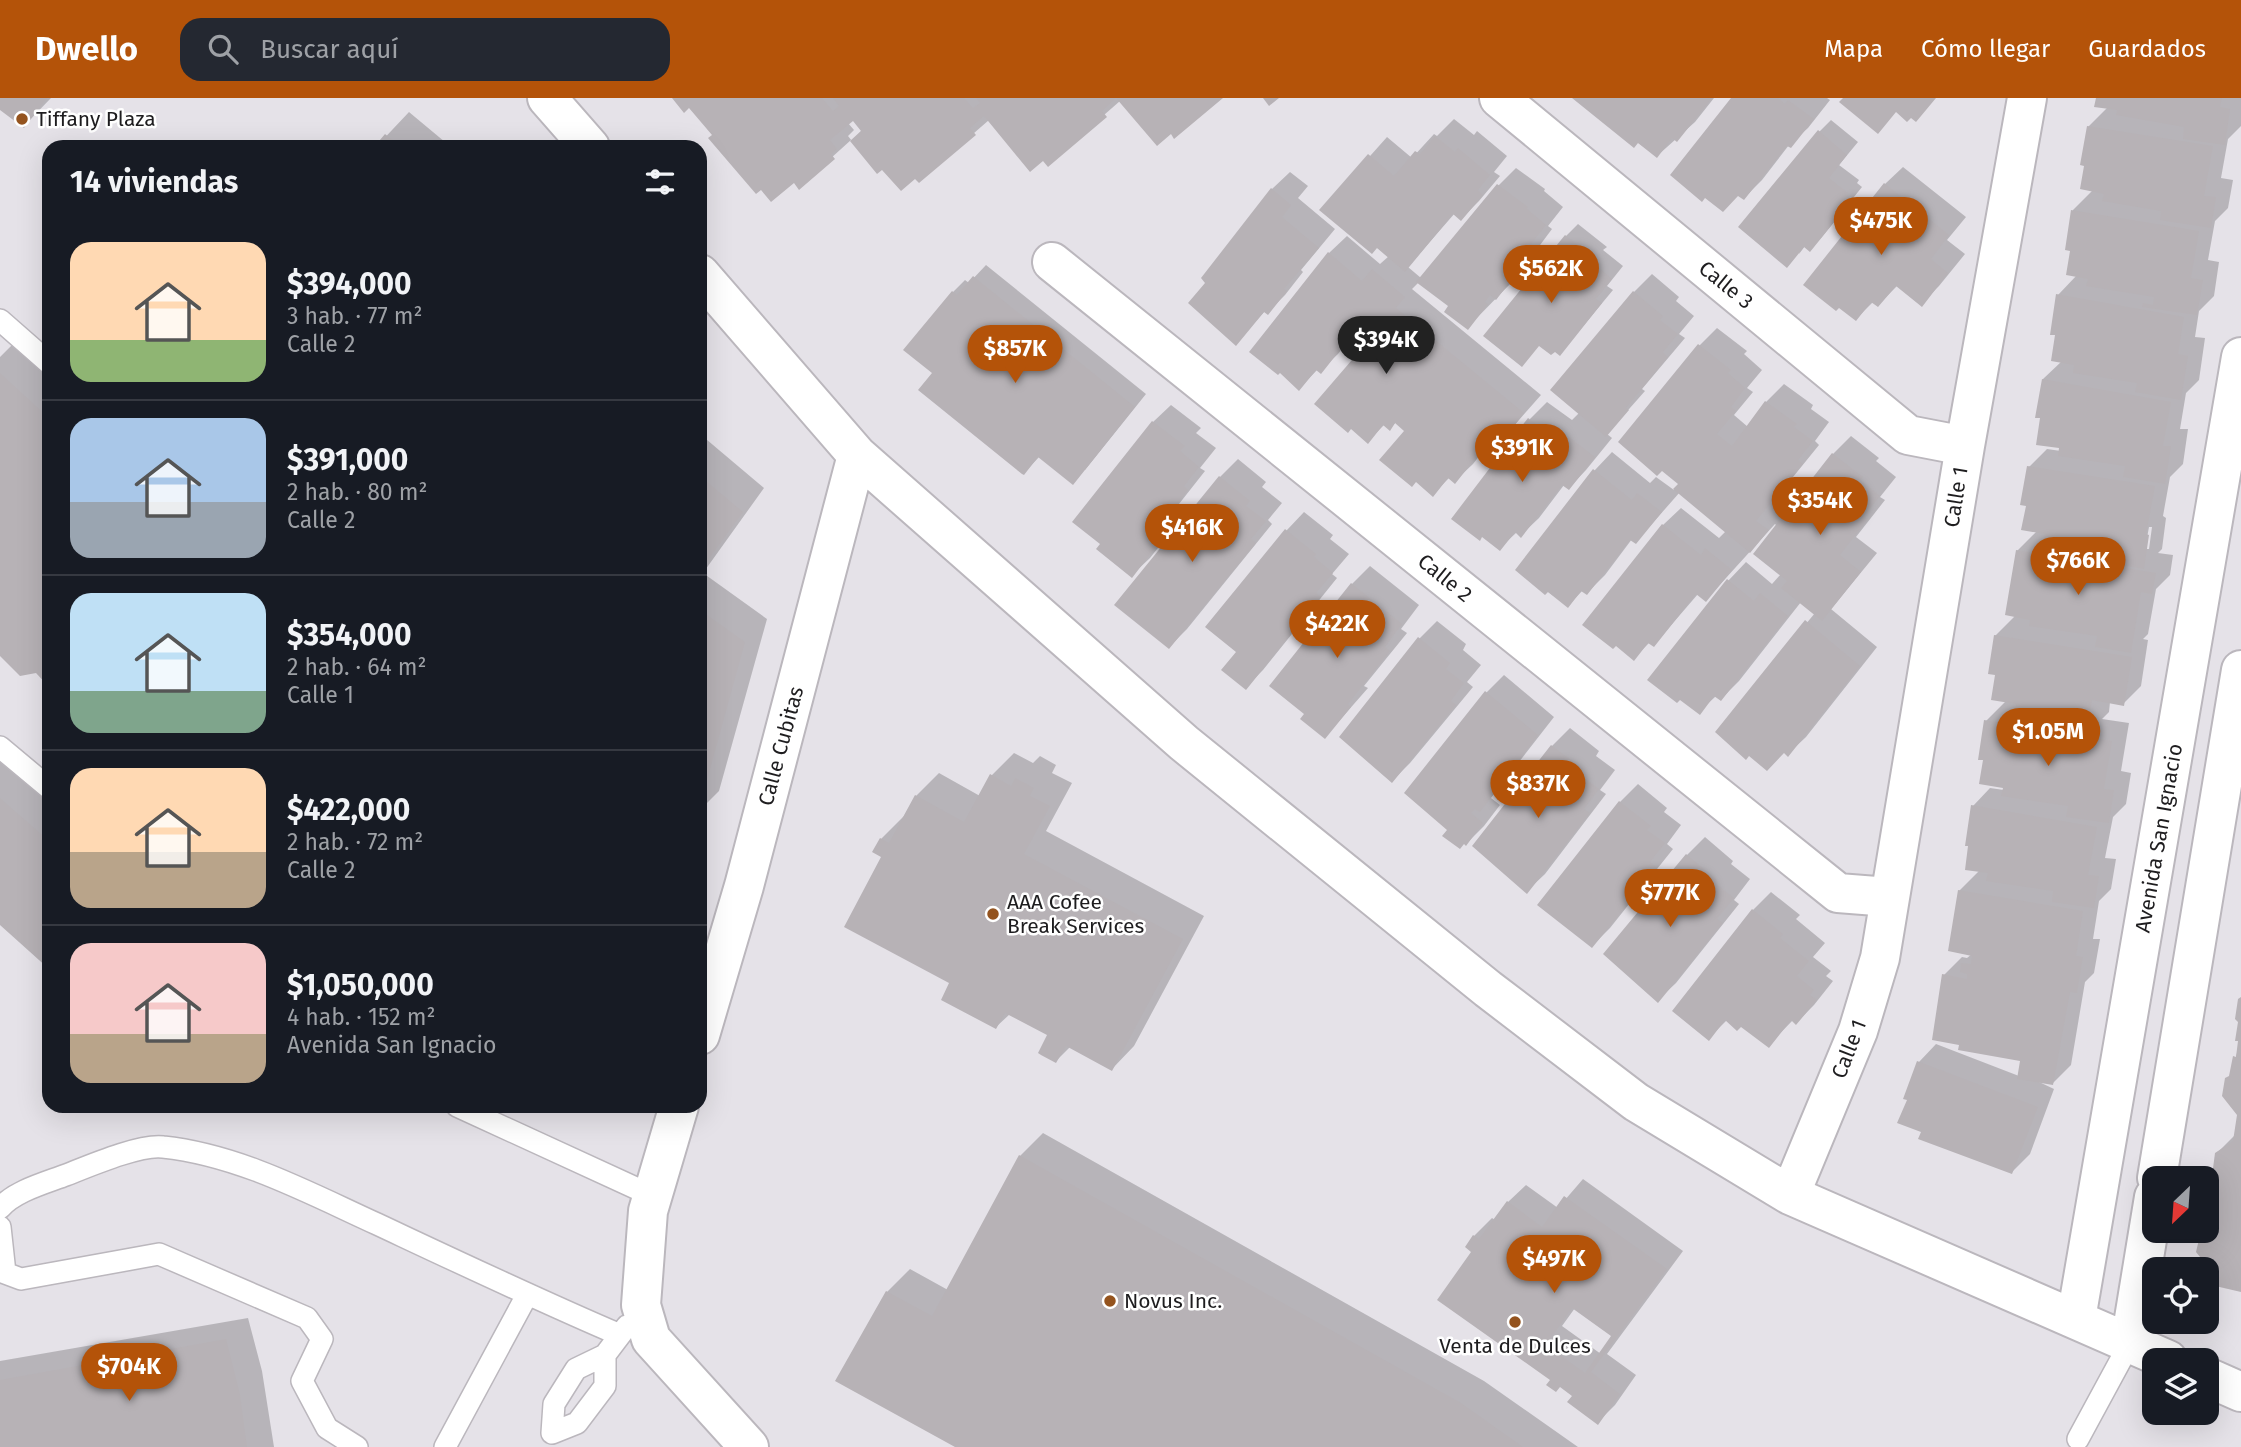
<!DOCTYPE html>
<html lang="es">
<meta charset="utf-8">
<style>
body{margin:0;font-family:"Fira Sans",sans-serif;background:#242831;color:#f1f3f6;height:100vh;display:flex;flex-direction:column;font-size:26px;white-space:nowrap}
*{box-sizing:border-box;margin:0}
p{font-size:23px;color:#9ea1a6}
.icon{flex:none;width:38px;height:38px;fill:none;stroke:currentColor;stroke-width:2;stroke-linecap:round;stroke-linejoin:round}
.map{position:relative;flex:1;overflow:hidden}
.panel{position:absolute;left:42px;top:42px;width:665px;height:973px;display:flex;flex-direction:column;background:#171b24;border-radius:21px;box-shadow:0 7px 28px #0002}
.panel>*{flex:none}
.needle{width:46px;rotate:205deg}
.buttons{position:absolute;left:2142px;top:1068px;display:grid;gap:14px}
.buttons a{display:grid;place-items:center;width:77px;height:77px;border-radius:14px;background:#171b24;box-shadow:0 7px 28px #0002;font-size:35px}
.price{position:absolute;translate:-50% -60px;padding:0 16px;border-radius:24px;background:#b45309;color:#fff;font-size:23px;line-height:46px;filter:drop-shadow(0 2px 4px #0008)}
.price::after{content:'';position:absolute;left:50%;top:42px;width:21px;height:16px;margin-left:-10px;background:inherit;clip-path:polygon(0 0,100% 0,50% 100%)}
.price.on{background:#222;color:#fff}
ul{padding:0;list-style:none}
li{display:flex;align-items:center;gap:21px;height:175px;padding:0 28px}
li+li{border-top:2px solid #363941}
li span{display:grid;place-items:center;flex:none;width:196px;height:140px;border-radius:21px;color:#555}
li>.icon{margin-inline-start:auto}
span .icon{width:84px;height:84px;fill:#fffc;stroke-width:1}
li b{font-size:30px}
h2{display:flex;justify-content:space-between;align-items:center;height:84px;padding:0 28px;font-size:30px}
header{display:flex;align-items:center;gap:42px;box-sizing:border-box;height:98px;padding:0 35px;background:#b45309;color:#fff}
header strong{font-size:33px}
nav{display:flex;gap:38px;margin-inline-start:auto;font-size:24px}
.search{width:490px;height:63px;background:#242831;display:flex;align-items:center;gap:18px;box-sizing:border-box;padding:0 24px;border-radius:21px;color:#9ea1a6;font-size:26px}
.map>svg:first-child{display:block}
.shadow{fill:#0003;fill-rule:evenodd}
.building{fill:#b7b2b6;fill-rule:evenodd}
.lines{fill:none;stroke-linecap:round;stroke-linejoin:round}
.service-casing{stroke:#bbb7bd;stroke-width:24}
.minor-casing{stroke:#bbb7bd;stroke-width:42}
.service{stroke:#fff;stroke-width:21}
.minor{stroke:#fff;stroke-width:38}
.poi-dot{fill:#94531e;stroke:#fff;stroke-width:2.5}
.labels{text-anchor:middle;stroke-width:5;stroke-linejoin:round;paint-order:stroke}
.poi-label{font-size:21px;fill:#1e1d1f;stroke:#fff;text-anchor:start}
.street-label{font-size:21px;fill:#1e1d1f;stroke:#fff}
</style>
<header>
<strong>Dwello</strong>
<div class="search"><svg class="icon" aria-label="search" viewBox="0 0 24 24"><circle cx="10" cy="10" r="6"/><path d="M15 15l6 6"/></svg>Buscar aquí</div>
<nav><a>Mapa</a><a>Cómo llegar</a><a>Guardados</a></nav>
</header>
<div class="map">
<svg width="2241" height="1349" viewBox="0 0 2241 1349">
<rect width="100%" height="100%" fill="#e5e2e8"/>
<!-- shadow -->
<path class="shadow" d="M0 0H51L24 28 0 10Z
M674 0H1220L1175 39 1171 34 1157 46 1120 3 1048 66 1043 61 1031 71 989 22 919 83 915 79 901 91 883 69 878 73 851 42 799 89 794 83 771 102 761 90 756 94 711 40 714 37 689 8 684 12ZM853 20 862 32 852 43 848 38 854 32 848 25Z
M1574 0H1714L1695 24 1657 58Z
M1734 0H1827L1830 2 1808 30 1789 47 1762 82 1744 100Z
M2097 0H2241V28L2228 41 2221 80 2233 82 2228 110 2215 123 2208 162 2219 164 2214 198 2199 213 2195 239 2205 240 2199 282 2186 295 2180 331H2188L2183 366 2170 379 2163 418 2166 420 2162 451 2158 455 2173 457 2170 477 2156 491 2148 536 2143 541 2148 542 2141 588 2123 606 2110 604 2109 614 2102 621 2129 625 2121 673 2131 675 2126 706 2113 719 2105 760 2116 761 2111 791 2099 803 2093 841H2100L2094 875 2085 884 2071 967 2053 985 2037 983 2054 991 2030 1056 2012 1074 1923 1033 1909 1001 1919 964 1936 946 2019 978 2022 962 1961 945 1944 877 1962 859 1967 860 1972 856 1959 793 1980 772 1973 708 1990 690 2004 692 2005 689 1985 661 1986 623 2006 603 1997 576 1995 538 2016 517 2017 453 2037 433 2028 406 2029 369 2047 351 2061 353V349L2042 319 2043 281 2062 263 2057 236 2058 197 2077 177 2072 151 2073 112 2093 92 2088 29 2108 9ZM2149 429H2152L2149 451H2145Z
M409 14 451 49H376Z
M1454 21 1474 37 1477 33 1507 58 1494 74 1500 78 1479 103 1461 121 1455 115 1408 169 1421 180 1498 88 1516 70 1545 91 1544 93 1563 109 1548 128 1552 131 1514 182 1467 230 1450 208 1419 184 1412 191 1541 297 1504 339 1498 334 1473 366 1455 383 1450 379 1433 396 1406 333 1396 324 1390 331 1385 326 1368 343 1378 233 1365 222 1338 256 1320 273 1318 271 1299 291 1329 155 1347 138 1380 166 1389 158 1322 112 1387 39 1412 60 1434 36 1437 38Z
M1831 22 1858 44 1839 67 1859 82 1857 85 1862 89 1821 140 1805 148 1799 156 1819 34Z
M1903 69 1966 119 1947 142 1965 156 1939 188 1921 206 1898 187 1878 207 1873 204 1856 221 1885 86Z
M1290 74 1308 88 1298 100 1335 131 1301 172 1303 174 1285 197 1268 214 1265 213 1236 245 1208 185 1272 91Z
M1578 126 1607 149 1603 152 1623 168 1607 188 1613 192 1560 256 1540 246 1566 138Z
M986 167 1146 296 1085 372 1040 358 1024 375 934 275 953 194 965 182 969 185Z
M1652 176 1679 199 1676 203 1694 218 1679 236 1685 240 1642 291 1645 293 1607 336 1612 340 1586 372 1569 390 1564 387 1539 420 1521 437 1517 434 1500 450 1530 321 1547 304 1572 322 1579 315 1634 194Z
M1717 230 1747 253 1744 256 1762 272 1747 290 1753 294 1734 317 1748 329 1766 304 1784 286 1813 307 1811 311 1829 324 1815 343 1819 347 1772 405 1787 415 1833 356 1851 338 1879 360 1876 363 1896 379 1880 399 1885 402 1856 439 1877 455 1831 511 1877 549 1806 639 1788 656 1717 633 1815 515 1801 504 1739 583 1721 601 1716 598 1699 614 1728 483 1746 464 1772 486 1781 476 1777 428 1775 426 1706 502 1698 496 1654 547 1650 544 1634 560 1663 427 1681 410 1719 440 1726 433 1680 394 1636 444 1632 441 1605 477 1587 495 1583 492 1568 508 1517 472 1595 372 1612 354 1650 385 1656 379 1674 392 1680 386 1699 248Z
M14 245 49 276V586L37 573 0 555V259Z
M1171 307 1201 330 1196 335 1216 350 1200 370 1205 373 1164 425 1172 432 1150 460 1132 477 1153 324Z
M700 336 764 390 703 475 767 521 719 693 700 712Z
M1238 361 1266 384 1262 389 1282 405 1268 422 1272 426 1187 531 1169 549 1220 379Z
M1304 414 1333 437 1330 441 1349 456 1332 476 1337 480 1263 572 1246 589 1238 554 1207 529 1287 432Z
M1370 468 1419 507 1401 531 1407 535 1364 588 1368 590 1325 639 1306 615 1272 588 1352 486Z
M1437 523 1466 546 1463 552 1481 567 1467 584 1473 589 1410 665 1392 683 1419 541Z
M1504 577 1554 619 1491 700 1500 707 1484 728 1466 746 1449 732 1486 595Z
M1570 630 1599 653 1596 658 1615 672 1600 692 1606 696 1545 776 1527 793 1552 648Z
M1014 655 1033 665 1040 658 1056 667 1052 675 1072 685 1046 733 1204 818 1134 948 1112 971 1071 948 1056 963 1049 936 1010 916 996 929 951 884 884 758 881 741 904 718 916 698 939 675 980 698 992 677Z
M0 658 49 701V869L0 825Z
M1638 686 1667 710 1664 714 1681 727 1667 746 1673 751 1610 830 1592 848 1620 704Z
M1705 739 1733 763 1731 766 1750 781 1734 802 1739 806 1676 885 1658 902 1687 757Z
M1771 794 1800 817 1796 821 1825 845 1813 859 1831 873 1826 878 1833 883 1814 907 1796 925 1793 922 1768 948 1741 927 1727 922 1709 940 1753 812Z
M2241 900V1192L2214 1175 2198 1154 2204 1132H2207L2209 1115 2215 1109 2216 1056 2236 1036 2239 1016 2231 976 2241 941Z
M1043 1035 1484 1283 1578 1349H959L887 1194 910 1171 948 1192 1020 1058Z
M1583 1081 1683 1153 1607 1256 1636 1277 1615 1307 1598 1324 1574 1297 1552 1282 1474 1153V1138L1492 1120 1495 1122 1508 1104 1526 1087 1558 1110ZM1575 1210 1614 1237 1601 1256 1562 1228Z
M248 1220 262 1273 274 1349H0V1263Z"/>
<!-- building -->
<path class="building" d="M0 0H47L24 30 0 12Z
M672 0H822L833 13 839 8 833 0H964L973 10 980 5 976 0H1223L1174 41 1171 36 1157 48 1116 0 1102 13 1107 19 1048 69 1043 63 1030 74 984 18 970 30 976 37 919 85 915 81 901 93 882 72 877 76 850 43 861 33 853 23 830 42 837 51 831 56 835 61 799 92 794 85 771 104 761 92 756 96 708 40 712 37 689 10 684 15Z
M1263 0H1279L1269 8Z
M1572 0H1712L1677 44 1672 40 1657 60 1638 45 1634 50Z
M1731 0H1778L1785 6 1788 2 1814 21 1791 50 1787 48 1744 102 1738 98 1723 114 1705 100 1702 104 1670 77Z
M1843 0H1936L1916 24 1911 20 1907 24 1896 14 1878 36 1839 4Z
M2096 0H2222L2220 9 2230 11 2225 47 2183 41 2184 29 2116 17 2117 12 2094 9Z
M2087 28 2213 48 2204 98 2216 99 2211 130 2160 122 2161 113 2102 103 2104 96 2080 91 2084 68 2080 67Z
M1818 32 1847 57 1829 80 1848 95 1846 97 1852 102 1810 154 1804 149 1787 170 1738 129Z
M385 36 401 49H374Z
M1435 38 1455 54 1458 50 1490 77 1478 92 1483 97 1461 123 1453 116 1405 174 1377 150 1372 156 1319 112 1368 56 1394 78 1415 53 1420 56Z
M1884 85 1949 137 1931 161 1948 175 1922 209 1896 188 1878 209 1871 204 1856 223 1839 210 1836 213 1803 187Z
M1497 86 1528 109 1527 111 1546 127 1531 146 1536 150 1496 202 1490 197 1485 204 1488 206 1468 232 1444 214 1448 208 1416 184Z
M1271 90 1291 107 1282 119 1319 150 1284 191 1287 193 1268 217 1264 214 1236 248 1188 205 1205 185 1201 180Z
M2071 112 2199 133 2191 180 2203 182 2197 217 2142 209 2143 205 2153 207 2154 199 2086 188 2088 181 2066 177 2070 153 2065 152Z
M1565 137 1596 162 1593 165 1612 181 1596 201 1602 205 1560 258 1555 254 1551 257 1539 248 1522 269 1483 238Z
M1328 154 1362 183 1372 171 1405 199 1396 210 1524 315 1504 341 1496 334 1455 386 1448 380 1433 399 1416 384 1412 389 1379 362 1404 333 1395 325 1390 333 1383 327 1368 346 1351 331 1348 335 1314 306 1376 234 1363 223 1321 276 1316 272 1299 293 1280 275 1278 277 1249 254Z
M973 178 1135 309 1073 387 1038 359 1024 377 1022 376 918 292 932 275 903 252 952 193 957 197Z
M1633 193 1663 218 1660 222 1678 236 1663 254 1668 259 1626 310 1629 312 1606 339 1550 292Z
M2056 196 2184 219 2178 256 2188 258 2181 302 2135 294 2137 285 2073 275 2074 267 2051 263 2055 237H2050Z
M1698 246 1731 272 1728 275 1745 290 1731 309 1736 313 1717 336 1732 348 1765 303 1797 326 1794 329 1813 343 1798 362 1803 366 1756 423 1769 432 1750 455 1673 391 1678 386 1662 373 1657 378 1618 344Z
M0 275 49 320V589L36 575 20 578 0 558Z
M2042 281 2171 304 2163 348H2171L2165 386 2123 379 2125 368 2058 358 2059 350 2036 347 2040 320H2035Z
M1528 320 1553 339 1560 332 1595 359 1569 392 1562 387 1521 440 1515 434 1500 453 1482 439 1480 443 1451 421Z
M1152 323 1185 348 1180 353 1199 369 1184 388 1188 392 1147 444 1155 450 1132 480 1096 451 1100 446 1072 424Z
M1832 355 1863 379 1860 382 1880 398 1864 418 1868 421 1840 457 1861 474 1822 523 1781 490 1787 483 1753 456Z
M2027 368 2155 388 2146 436 2149 437 2144 471 2108 465 2109 455 2044 442 2045 436 2021 432 2026 408 2020 407Z
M1593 371 1632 402 1637 395 1662 414 1636 446 1630 442 1587 497 1581 493 1568 510 1548 494 1545 497 1515 472Z
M700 378 743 414 700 473Z
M1219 378 1250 403 1246 408 1266 423 1251 441 1256 445 1169 551 1114 507Z
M1662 426 1701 457 1705 450 1732 472 1706 504 1696 496 1654 549 1648 545 1634 563 1616 548 1613 551 1582 527Z
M1285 431 1316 456 1314 459 1333 475 1316 495 1321 499 1246 592 1221 572 1236 554 1205 529Z
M2016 452 2156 475 2152 496 2141 494 2131 555 2095 549 2097 538 2029 528 2030 522 2005 517Z
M1727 481 1754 503 1760 495 1788 518 1721 603 1714 598 1700 617 1680 602 1677 605 1647 582Z
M1351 485 1402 526 1385 549 1390 553 1348 606 1351 609 1325 641 1300 621 1304 616 1269 588Z
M700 512 745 544 701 704H700Z
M1805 522 1860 568 1788 659 1784 655 1767 673 1749 658 1746 662 1715 634Z
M1994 537 2132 559 2124 608 2092 602 2089 618 2093 622 2091 634 2032 625 2034 617 2015 614 2016 606 1991 602 1995 577 1988 576Z
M1418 539 1450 565 1446 571 1464 585 1451 603 1456 607 1392 685 1339 639Z
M1485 593 1538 637 1480 714 1475 711 1471 715 1483 725 1466 748 1464 746 1460 751 1442 738 1447 732 1404 695Z
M1984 622 2112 643 2104 691 2114 692 2109 725 2066 719 2068 708 2001 698 2003 690 1979 686 1983 662H1978Z
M1551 647 1583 671 1579 676 1599 691 1584 711 1590 715 1527 796 1472 748Z
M990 676 1011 688 1015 680 1034 690 1030 698 1050 708 1024 756 1183 841 1112 973 1066 948 1056 965 1041 957 1038 955 1047 937 1005 915 996 931 941 902 949 885 844 829 881 759 872 754 880 740 889 745 915 697 964 724Z
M0 700 49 743V871L0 827Z
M1619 703 1651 728 1647 732 1665 745 1650 764 1657 770 1592 850 1537 807Z
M1971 707 2097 729 2088 777 2099 778 2094 810 2052 804 2053 793 1986 783 1988 775 1965 772 1968 748H1965Z
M1686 756 1717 782 1715 785 1734 800 1717 821 1723 825 1658 905 1603 856Z
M1958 792 2083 813 2076 858 2083 859 2077 895 2070 894 2053 987 2017 981 2020 963 1958 952 1959 947 1932 942 1942 876 1967 881V876L1960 874 1961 865 1971 866 1972 858 1948 853Z
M1752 811 1783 836 1780 840 1809 863 1797 878 1814 892 1810 897 1817 902 1796 927 1791 922 1769 950 1741 929 1737 933 1725 922 1709 943 1672 913Z
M2241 899V1194L2211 1187 2213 1175 2196 1154 2201 1133 2207 1132V1114L2212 1115 2215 1101H2209L2215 1055 2233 1043 2237 1017 2222 998 2225 980 2229 978 2233 958 2236 959 2238 943H2235L2238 924 2235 921 2238 901Z
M1917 963 2038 1009 2012 1076 1918 1041 1921 1034 1897 1025 1907 1002 1903 1001Z
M1019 1057 1461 1305 1523 1349H955L835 1283 886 1193 932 1218Z
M1564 1098 1667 1171 1591 1274 1620 1296 1598 1327 1567 1304 1572 1298 1560 1289 1556 1294 1546 1287 1550 1282 1437 1202 1471 1154 1465 1149 1473 1137 1479 1141 1507 1103 1542 1129ZM1572 1210 1611 1238 1585 1275 1546 1247Z
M226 1241 240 1297 247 1349H0V1282Z"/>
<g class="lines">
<!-- service casing -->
<g class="service-casing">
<path id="service" d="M0 222 49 265
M0 649 49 690
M457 1008 653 1098
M0 1110C15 1093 45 1085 66 1077 89 1068 140 1046 163 1049 239 1057 309 1095 377 1126 458 1164 538 1202 620 1237
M0 1129 5 1175 21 1181 159 1156 307 1220 322 1241 302 1283 327 1330 357 1349
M605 1257V1288L577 1325 552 1335 554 1306 576 1271 605 1257 627 1228
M2078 1341 2130 1245
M445 1349 527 1197"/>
</g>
<!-- minor casing -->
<g class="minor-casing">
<path id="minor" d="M547 0 590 49
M1499 0 1908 337 1965 348
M1052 164 1838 795 1889 799
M700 176 857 357 1184 645 1488 891 1636 1004 1790 1097 2168 1262
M700 937 744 788 857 357
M679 1008 648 1113 641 1207 651 1241 749 1349
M2157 1080 2241 572
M1790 1097 1858 933 1880 860 1965 348 2027 0
M2076 1221 2241 259
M2130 1245 2154 1099
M2207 1279 2241 1294"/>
</g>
<!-- service -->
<use href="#service" class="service"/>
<!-- minor -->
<use href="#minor" class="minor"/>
</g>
<!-- markers -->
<g class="poi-dot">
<circle cx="22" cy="21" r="7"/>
<circle cx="993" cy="816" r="7"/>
<circle cx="1110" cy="1203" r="7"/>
<circle cx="1515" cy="1224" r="7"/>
</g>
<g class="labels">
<!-- poi labels -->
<g class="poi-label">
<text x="36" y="28">Tiffany Plaza</text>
<text x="1007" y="811">AAA Cofee<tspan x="1007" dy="24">Break Services</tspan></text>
<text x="1124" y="1210">Novus Inc.</text>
<text x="1515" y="1255" text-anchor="middle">Venta de Dulces</text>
</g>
<!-- street labels -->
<g class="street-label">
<text transform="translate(1726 187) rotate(39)" y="7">Calle 3</text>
<text transform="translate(1956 399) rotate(-81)" y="7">Calle 1</text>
<text transform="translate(1445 480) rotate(39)" y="7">Calle 2</text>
<text transform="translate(781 648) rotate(-75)" y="7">Calle Cubitas</text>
<text transform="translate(2159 740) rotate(-80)" y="7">Avenida San Ignacio</text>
<text transform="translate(1849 951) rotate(-69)" y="7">Calle 1</text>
</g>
</g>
</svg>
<div class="buttons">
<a><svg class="needle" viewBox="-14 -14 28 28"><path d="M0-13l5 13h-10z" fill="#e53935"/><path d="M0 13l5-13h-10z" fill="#9ea1a6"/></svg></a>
<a><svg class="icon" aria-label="locate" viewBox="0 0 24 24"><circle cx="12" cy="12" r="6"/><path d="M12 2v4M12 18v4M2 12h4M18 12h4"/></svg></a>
<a><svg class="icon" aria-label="layers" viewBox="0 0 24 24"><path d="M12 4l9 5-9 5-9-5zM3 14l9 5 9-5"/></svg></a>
</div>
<b class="price" style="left:1881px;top:159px">$475K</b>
<b class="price" style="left:1551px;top:207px">$562K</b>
<b class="price on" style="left:1386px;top:278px">$394K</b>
<b class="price" style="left:1015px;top:287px">$857K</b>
<b class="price" style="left:1522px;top:386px">$391K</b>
<b class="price" style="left:1820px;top:439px">$354K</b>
<b class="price" style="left:1192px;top:466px">$416K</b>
<b class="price" style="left:2078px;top:499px">$766K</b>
<b class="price" style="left:1337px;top:562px">$422K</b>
<b class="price" style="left:2048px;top:670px">$1.05M</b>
<b class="price" style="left:1538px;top:722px">$837K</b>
<b class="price" style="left:1670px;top:831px">$777K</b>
<b class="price" style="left:1554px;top:1197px">$497K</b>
<b class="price" style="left:129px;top:1305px">$704K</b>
<section class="panel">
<h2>14 viviendas<svg class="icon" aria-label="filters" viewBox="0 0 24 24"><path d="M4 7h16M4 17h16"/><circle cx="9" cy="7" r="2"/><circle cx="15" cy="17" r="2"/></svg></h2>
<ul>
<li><span style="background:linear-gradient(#ffd9b3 70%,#8fb573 0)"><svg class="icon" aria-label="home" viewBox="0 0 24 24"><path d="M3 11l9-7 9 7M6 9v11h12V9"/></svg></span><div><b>$394,000</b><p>3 hab. · 77 m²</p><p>Calle 2</p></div></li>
<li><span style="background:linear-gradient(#a9c7e8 60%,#9aa5b1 0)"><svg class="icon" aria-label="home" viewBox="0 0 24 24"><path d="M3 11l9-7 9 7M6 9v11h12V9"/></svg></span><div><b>$391,000</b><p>2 hab. · 80 m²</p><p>Calle 2</p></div></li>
<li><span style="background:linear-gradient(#bfe0f5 70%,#7fa58c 0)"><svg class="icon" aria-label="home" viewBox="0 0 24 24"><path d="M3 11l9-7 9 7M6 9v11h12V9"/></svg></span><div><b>$354,000</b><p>2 hab. · 64 m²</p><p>Calle 1</p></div></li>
<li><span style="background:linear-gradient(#ffd9b3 60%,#b9a48a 0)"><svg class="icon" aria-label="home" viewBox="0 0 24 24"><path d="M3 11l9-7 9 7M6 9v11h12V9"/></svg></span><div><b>$422,000</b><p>2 hab. · 72 m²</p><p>Calle 2</p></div></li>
<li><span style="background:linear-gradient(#f6c9c9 65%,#b9a48a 0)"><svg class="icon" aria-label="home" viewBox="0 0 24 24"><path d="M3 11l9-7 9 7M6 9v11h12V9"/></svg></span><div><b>$1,050,000</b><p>4 hab. · 152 m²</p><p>Avenida San Ignacio</p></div></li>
</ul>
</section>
</div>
